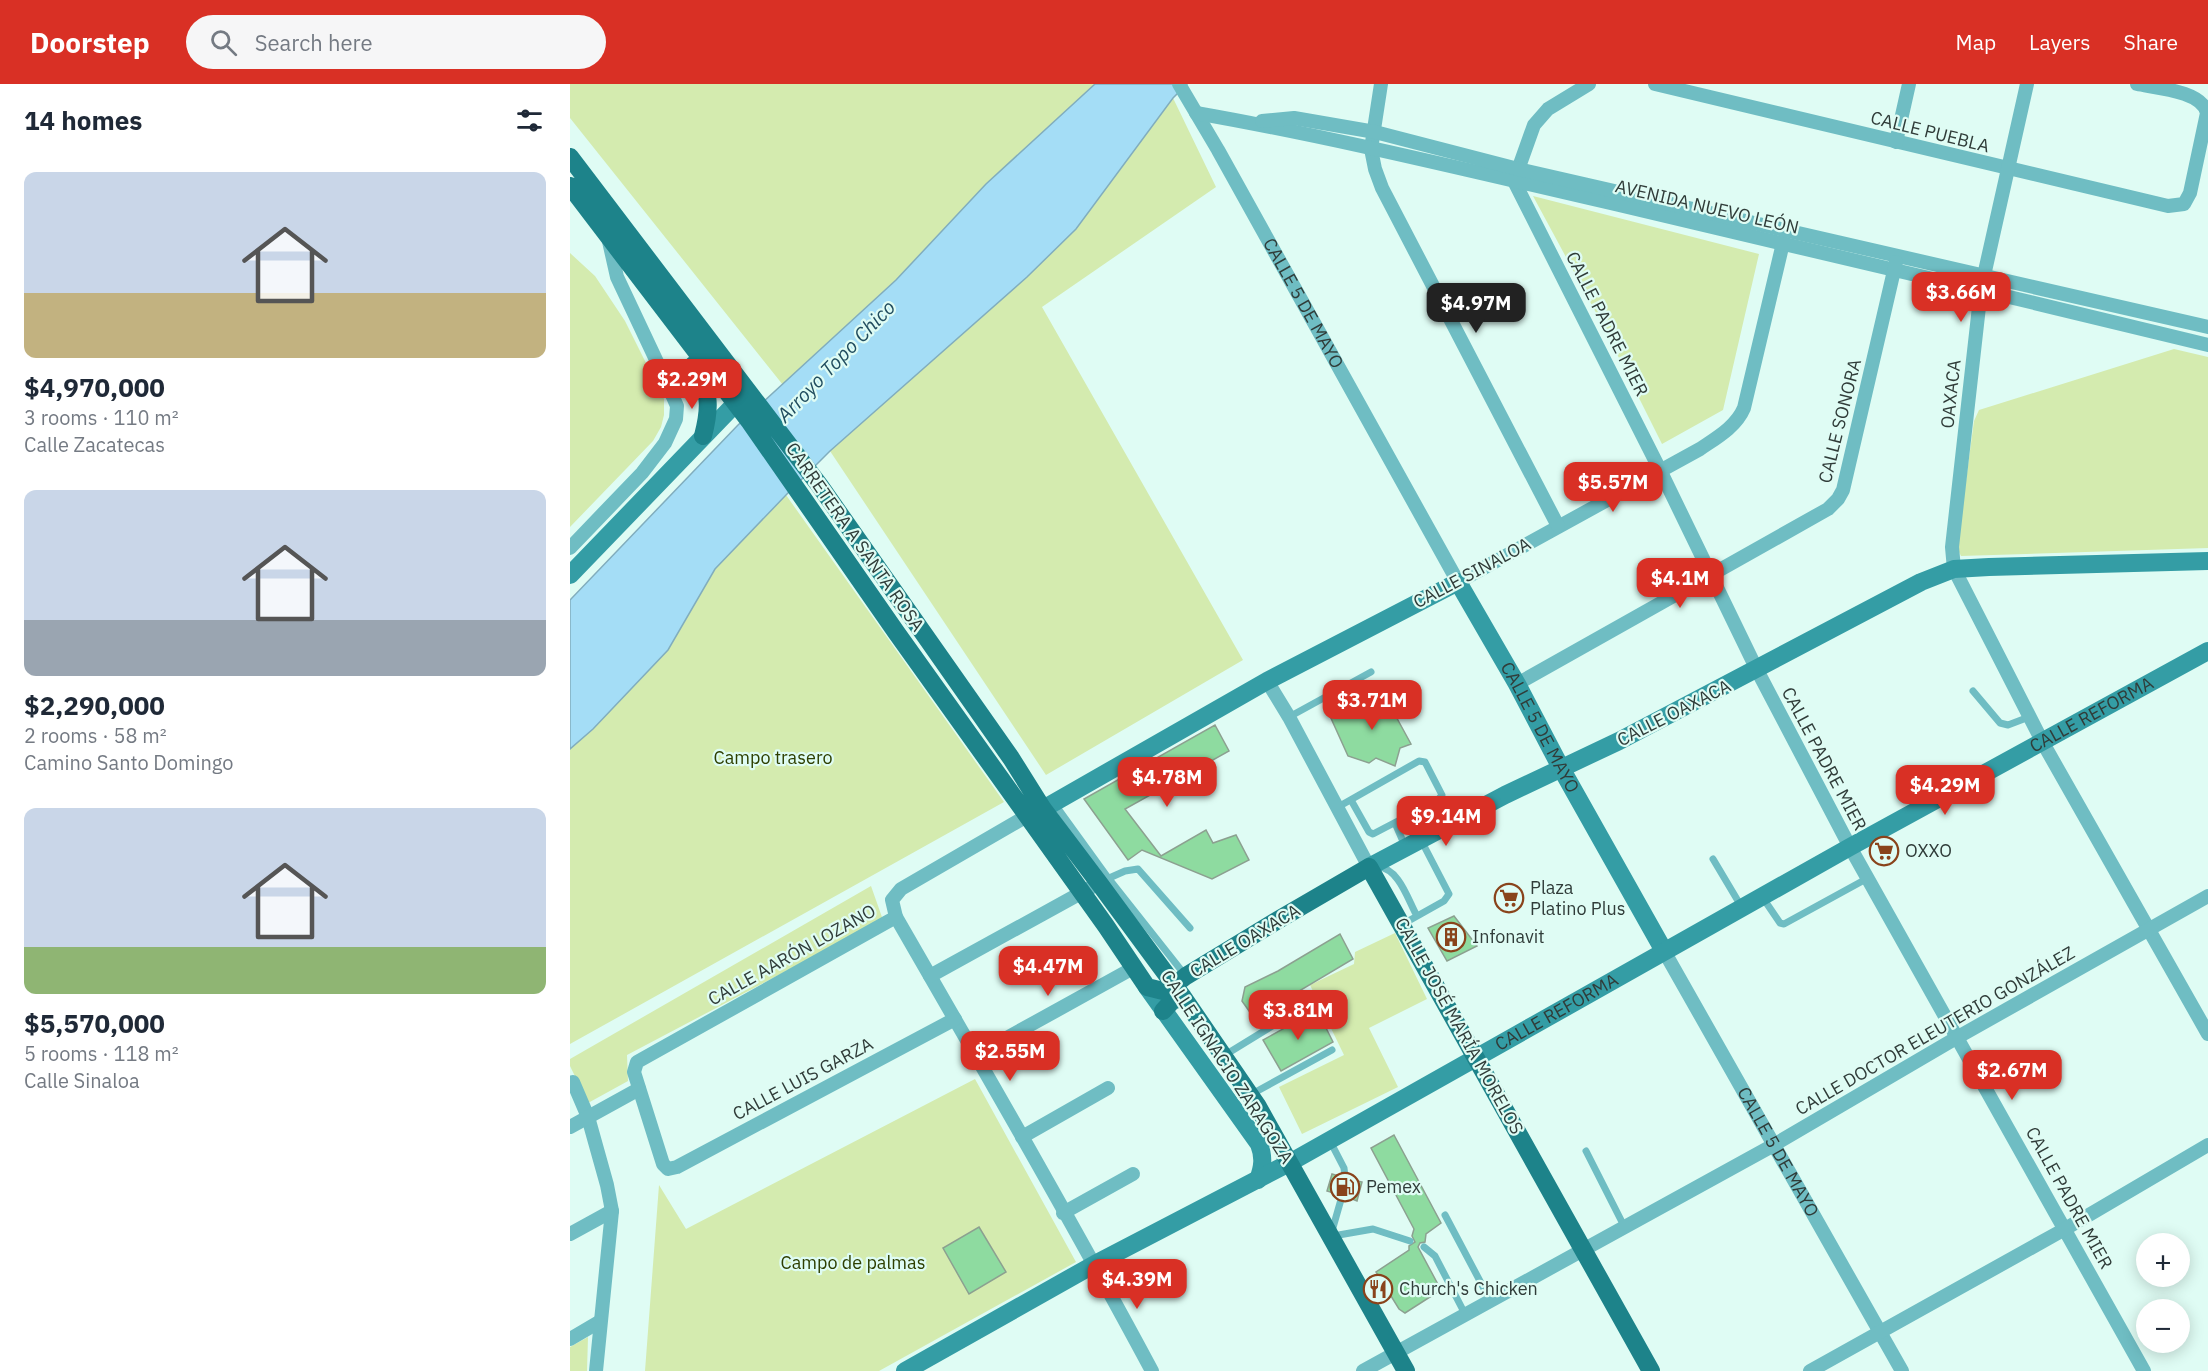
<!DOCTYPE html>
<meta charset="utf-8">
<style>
body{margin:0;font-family:"IBM Plex Sans",sans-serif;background:#f6f6f7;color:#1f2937;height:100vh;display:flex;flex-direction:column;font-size:22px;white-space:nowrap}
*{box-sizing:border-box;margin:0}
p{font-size:20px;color:#747a83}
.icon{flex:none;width:33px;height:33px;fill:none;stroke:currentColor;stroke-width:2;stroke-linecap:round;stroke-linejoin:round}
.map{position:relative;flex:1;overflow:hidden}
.side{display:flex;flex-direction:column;background:#fff;width:570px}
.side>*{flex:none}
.buttons{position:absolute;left:1566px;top:1149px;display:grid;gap:12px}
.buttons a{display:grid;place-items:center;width:54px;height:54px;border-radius:50%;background:#fff;box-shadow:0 3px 15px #0003;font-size:30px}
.price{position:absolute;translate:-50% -51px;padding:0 14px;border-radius:12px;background:#d93025;color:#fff;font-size:20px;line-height:39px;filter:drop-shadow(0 2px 3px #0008)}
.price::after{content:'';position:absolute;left:50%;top:36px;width:18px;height:14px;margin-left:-9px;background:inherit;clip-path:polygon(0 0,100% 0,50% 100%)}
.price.current{background:#222;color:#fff}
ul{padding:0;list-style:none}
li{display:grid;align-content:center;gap:12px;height:318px;padding:0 24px}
li span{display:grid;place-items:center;height:186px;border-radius:12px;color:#555}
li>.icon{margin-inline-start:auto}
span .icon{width:108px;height:108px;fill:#fffc;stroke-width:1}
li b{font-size:26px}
h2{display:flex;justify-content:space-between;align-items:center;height:72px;padding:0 24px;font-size:26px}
header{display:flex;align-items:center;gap:36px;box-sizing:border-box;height:84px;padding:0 30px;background:#d93025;color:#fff}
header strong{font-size:28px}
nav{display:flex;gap:33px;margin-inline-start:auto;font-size:21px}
.search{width:420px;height:54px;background:#f6f6f7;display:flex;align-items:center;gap:15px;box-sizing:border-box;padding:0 21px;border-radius:33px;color:#747a83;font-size:22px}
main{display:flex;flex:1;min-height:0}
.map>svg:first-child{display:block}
.green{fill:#d4ebaf}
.water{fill:#a4ddf6;stroke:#81adbd;stroke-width:1.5}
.building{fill:#8edba0;stroke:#8ca090;stroke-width:1.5}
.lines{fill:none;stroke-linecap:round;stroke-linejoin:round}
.lane{stroke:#6fbdc3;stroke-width:7}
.street{stroke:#6fbdc3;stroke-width:14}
.secondary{stroke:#349da5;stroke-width:18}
.primary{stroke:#1d838a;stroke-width:18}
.labels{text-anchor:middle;stroke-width:4.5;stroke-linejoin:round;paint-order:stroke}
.street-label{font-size:18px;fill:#303c39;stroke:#dffcf4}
.park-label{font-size:18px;fill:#2e3f00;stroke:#dffcf4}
.poi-label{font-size:18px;fill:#303c39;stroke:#dffcf4;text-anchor:start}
.water-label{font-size:20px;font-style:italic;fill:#214d5f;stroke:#dffcf4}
</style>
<header>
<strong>Doorstep</strong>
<div class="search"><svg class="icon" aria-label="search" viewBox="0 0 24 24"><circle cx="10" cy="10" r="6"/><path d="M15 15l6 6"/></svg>Search here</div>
<nav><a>Map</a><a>Layers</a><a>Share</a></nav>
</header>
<main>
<section class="side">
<h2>14 homes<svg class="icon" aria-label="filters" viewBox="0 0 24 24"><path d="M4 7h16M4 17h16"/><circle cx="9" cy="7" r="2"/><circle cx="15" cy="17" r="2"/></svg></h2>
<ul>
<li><span style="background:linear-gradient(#c9d6e8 65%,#c2b280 0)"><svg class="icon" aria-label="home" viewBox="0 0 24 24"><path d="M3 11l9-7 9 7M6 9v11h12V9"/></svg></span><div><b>$4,970,000</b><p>3 rooms · 110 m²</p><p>Calle Zacatecas</p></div></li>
<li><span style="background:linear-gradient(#c9d6e8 70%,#9aa5b1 0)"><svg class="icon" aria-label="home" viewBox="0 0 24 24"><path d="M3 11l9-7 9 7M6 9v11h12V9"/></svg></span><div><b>$2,290,000</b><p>2 rooms · 58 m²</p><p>Camino Santo Domingo</p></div></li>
<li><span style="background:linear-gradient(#c9d6e8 75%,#8fb573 0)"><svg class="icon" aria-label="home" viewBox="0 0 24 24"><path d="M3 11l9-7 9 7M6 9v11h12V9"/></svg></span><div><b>$5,570,000</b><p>5 rooms · 118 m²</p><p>Calle Sinaloa</p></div></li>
</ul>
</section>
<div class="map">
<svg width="1638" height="1287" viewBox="0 0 1638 1287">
<rect width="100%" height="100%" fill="#dffcf4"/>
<!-- green -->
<path class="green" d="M0 0H527L326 196 213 301 0 34Z
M603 14 646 103 472 223 673 576 476 691 260 367 457 193 506 145Z
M963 112 1189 170 1153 326 1092 360 1031 238Z
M0 169 25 192 55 237 94 315V331L91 343 83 357 0 443Z
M1604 265 1638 273V464L1391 472 1387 464 1404 337 1409 326Z
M216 411 434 718 0 960V665L23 645 98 566 145 485Z
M301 802 313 836 57 971 58 997 18 1019 0 982V975Z
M825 849 857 915 799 944 828 1003 732 1050 709 1003 774 971 740 901 784 880 785 868Z
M405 995 506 1178 309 1287H75L89 1101 116 1145Z
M18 1253 17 1287H0V1263Z"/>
<!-- water -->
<path class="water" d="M525 0H617L603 14 506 145 457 193 260 367 216 411 145 485 98 566 23 645 0 665V516L168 341 326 196 416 100Z"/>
<!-- building -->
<path class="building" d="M820 606 829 624 823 627 841 660 830 664 825 682 806 674 799 679 778 672 760 632 773 624 786 623 789 629Z
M645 641 659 667 555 725 591 772 636 746 643 759 666 751 679 776 642 795 572 766 558 776 514 715Z
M884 832 907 862 877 877 858 844Z
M770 850 783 875 684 934 672 917 675 903 708 887Z
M747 926 763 958 711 987 693 956Z
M824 1051 871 1139 856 1150 855 1158 850 1159 848 1163 871 1206 835 1229 829 1225 806 1188 839 1166V1162L845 1158 842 1152 844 1145 801 1064Z
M762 1090 769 1092 773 1098H778L780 1095 792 1098 787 1117 777 1113 774 1107H770L767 1110 757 1107Z
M409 1143 436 1188 399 1210 373 1164Z"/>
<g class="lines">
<!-- lane -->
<path class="lane" d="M1403 607 1430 639 1438 641 1459 633
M719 633 801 588
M868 716 879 740
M484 719 539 795 615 891
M768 723 849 677 855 678 872 711 868 716 803 750 799 748 781 716
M825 739 835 762
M1143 775 1171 822
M808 783C829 784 838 816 847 832
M537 795 555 787 568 785 620 844
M1193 814 1210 839 1214 840 1298 794
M833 840 874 817 879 810 852 758
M655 971 741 918
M680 1011 762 966
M760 1057 774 1084 775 1093
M1016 1067 1054 1142
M875 1131 920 1216
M762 1147 772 1112
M763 1152 803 1145 840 1157
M854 1163 865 1172 895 1230"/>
<!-- street -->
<g class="street">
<path id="s1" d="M609 0 648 66 888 498 1130 365C1146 354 1166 343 1174 324L1213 159"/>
<path d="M811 0 801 65 805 85 812 104 988 442"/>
<path d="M1019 0 978 25 964 41 944 97 1090 386 1187 586 1280 763 1574 1287"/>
<path d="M1085 0 1598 122 1614 120 1620 109 1637 29C1632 7 1587 4 1567 0"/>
<path d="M1457 0 1411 205 1382 463 1384 485 1473 659 1638 950"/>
<path d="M626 29C768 54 909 89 1049 121 1246 167 1442 213 1638 261"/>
<path d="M692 37 724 34 805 48 948 85 1638 243"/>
<path d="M1326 58 1339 0"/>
<path d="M0 464 72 389 95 359 106 335 107 322 96 297 47 193 38 153"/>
<path d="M697 597 719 633 799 783"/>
<path d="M947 600 1258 425 1268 415 1273 406 1326 178"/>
<path d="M326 833C413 984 500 1134 582 1287"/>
<path id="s2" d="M1094 867 1332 1287"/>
<path d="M360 892 529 799"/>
<path d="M385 935 107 1083 98 1085 93 1080 64 988 67 978 326 833 322 816 331 805 457 732"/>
<path d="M406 971 565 883"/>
<path d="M3 998 18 1033 37 1101 42 1127 26 1287"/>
<path d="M0 1043 69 1005"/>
<path d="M452 1053 538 1004"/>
<path d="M493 1129 563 1090"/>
<path d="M0 1150 42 1127"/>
<path d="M0 1255 29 1238"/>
<path d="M793 1287 1202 1062 1388 953 1638 812"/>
<path d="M1240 1287 1495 1145 1638 1061"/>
</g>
<!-- secondary -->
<g class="secondary">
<path d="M0 491 165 320"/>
<path id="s3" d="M473 725 697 597 888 498 947 600 991 684 1094 867"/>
<path d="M799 783 935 711 1049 657 1351 498 1384 485 1419 483 1638 477"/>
<path d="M577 903 689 1060C694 1073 693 1083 688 1096"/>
<path id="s4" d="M335 1287 525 1180 721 1078 1280 763 1638 567"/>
</g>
<!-- primary -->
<path class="primary" d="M0 73 250 402 441 674 473 725 529 799 613 913 687 1021 836 1287
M0 102 180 338 326 548 536 842 577 903 593 907 598 906 616 892 708 836 799 783 1081 1287
M123 281C140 308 141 321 133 352
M593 927 602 917 613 913"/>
</g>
<!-- icons -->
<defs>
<g id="supermarket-ring" transform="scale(1.5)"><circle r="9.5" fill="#dffcf4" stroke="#89431b" stroke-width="1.5"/><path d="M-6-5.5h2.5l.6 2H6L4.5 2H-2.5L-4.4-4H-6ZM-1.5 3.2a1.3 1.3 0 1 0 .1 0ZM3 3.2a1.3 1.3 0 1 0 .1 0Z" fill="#89431b"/></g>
<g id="building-ring" transform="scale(1.5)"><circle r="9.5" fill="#dffcf4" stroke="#89431b" stroke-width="1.5"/><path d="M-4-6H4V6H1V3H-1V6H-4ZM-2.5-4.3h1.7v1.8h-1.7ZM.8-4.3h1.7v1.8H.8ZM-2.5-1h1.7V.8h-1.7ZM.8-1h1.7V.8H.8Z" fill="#89431b"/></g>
<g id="fuel-ring" transform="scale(1.5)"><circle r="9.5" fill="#dffcf4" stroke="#89431b" stroke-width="1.5"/><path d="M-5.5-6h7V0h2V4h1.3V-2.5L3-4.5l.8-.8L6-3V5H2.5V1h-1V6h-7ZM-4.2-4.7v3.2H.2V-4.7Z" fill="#89431b"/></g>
<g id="restaurant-ring" transform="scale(1.5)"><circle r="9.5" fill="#dffcf4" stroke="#89431b" stroke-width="1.5"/><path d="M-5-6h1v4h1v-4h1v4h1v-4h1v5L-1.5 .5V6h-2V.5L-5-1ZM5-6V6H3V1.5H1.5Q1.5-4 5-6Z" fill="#89431b"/></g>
</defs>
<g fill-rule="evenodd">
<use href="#supermarket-ring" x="1314" y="767"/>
<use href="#supermarket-ring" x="939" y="814"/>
<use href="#building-ring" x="881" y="853"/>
<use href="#fuel-ring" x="775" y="1103"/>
<use href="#restaurant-ring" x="808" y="1205"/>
</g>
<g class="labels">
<!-- street labels -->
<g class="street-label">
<text transform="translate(1360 48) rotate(14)" y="6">CALLE PUEBLA</text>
<text transform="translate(1137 123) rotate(13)" y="6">AVENIDA NUEVO LEÓN</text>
<text dy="6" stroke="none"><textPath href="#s1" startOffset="252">CALLE 5 DE MAYO</textPath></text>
<text transform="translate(1037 240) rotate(63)" y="6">CALLE PADRE MIER</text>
<text transform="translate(1381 310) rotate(-84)" y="6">OAXACA</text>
<text transform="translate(1270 337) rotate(-76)" y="6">CALLE SONORA</text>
<text transform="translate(285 453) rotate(55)" y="6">CARRETERA A SANTA ROSA</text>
<text transform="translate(902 489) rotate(-28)" y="6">CALLE SINALOA</text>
<text transform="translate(1104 629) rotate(-27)" y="6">CALLE OAXACA</text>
<text dy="6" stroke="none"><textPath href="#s4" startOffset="1356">CALLE REFORMA</textPath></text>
<text dy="6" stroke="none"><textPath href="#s3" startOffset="640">CALLE 5 DE MAYO</textPath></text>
<text transform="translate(1254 675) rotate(62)" y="6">CALLE PADRE MIER</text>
<text transform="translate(675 857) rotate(-31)" y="6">CALLE OAXACA</text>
<text transform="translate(222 871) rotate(-29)" y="6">CALLE AARÓN LOZANO</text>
<text dy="6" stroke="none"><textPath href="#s4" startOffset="744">CALLE REFORMA</textPath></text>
<text transform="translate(889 942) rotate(61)" y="6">CALLE JOSÉ MARÍA MORELOS</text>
<text transform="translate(1365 947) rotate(-30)" y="6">CALLE DOCTOR ELEUTERIO GONZÁLEZ</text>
<text transform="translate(657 983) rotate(57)" y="6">CALLE IGNACIO ZARAGOZA</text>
<text transform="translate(233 995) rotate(-28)" y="6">CALLE LUIS GARZA</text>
<text dy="6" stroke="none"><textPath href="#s2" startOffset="231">CALLE 5 DE MAYO</textPath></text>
<text transform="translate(1499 1114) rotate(61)" y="6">CALLE PADRE MIER</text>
</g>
<!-- park labels -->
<g class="park-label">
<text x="203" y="680">Campo trasero</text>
<text x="283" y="1185">Campo de palmas</text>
</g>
<!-- poi labels -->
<g class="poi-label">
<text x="1335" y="773">OXXO</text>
<text x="960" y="810">Plaza<tspan x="960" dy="21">Platino Plus</tspan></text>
<text x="902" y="859">Infonavit</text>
<text x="796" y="1109">Pemex</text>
<text x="829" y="1211">Church's Chicken</text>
</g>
<!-- water labels -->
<g class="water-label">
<text transform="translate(266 277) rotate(-46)" y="7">Arroyo Topo Chico</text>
</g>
</g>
</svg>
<div class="buttons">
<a>+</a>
<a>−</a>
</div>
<b class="price" style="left:1391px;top:239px">$3.66M</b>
<b class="price current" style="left:906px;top:250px">$4.97M</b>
<b class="price" style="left:122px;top:326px">$2.29M</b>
<b class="price" style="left:1043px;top:429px">$5.57M</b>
<b class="price" style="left:1110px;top:525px">$4.1M</b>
<b class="price" style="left:802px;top:647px">$3.71M</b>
<b class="price" style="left:597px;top:724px">$4.78M</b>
<b class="price" style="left:1375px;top:732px">$4.29M</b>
<b class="price" style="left:876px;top:763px">$9.14M</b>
<b class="price" style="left:478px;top:913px">$4.47M</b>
<b class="price" style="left:728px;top:957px">$3.81M</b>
<b class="price" style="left:440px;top:998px">$2.55M</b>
<b class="price" style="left:1442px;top:1017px">$2.67M</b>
<b class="price" style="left:567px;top:1226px">$4.39M</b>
</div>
</main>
